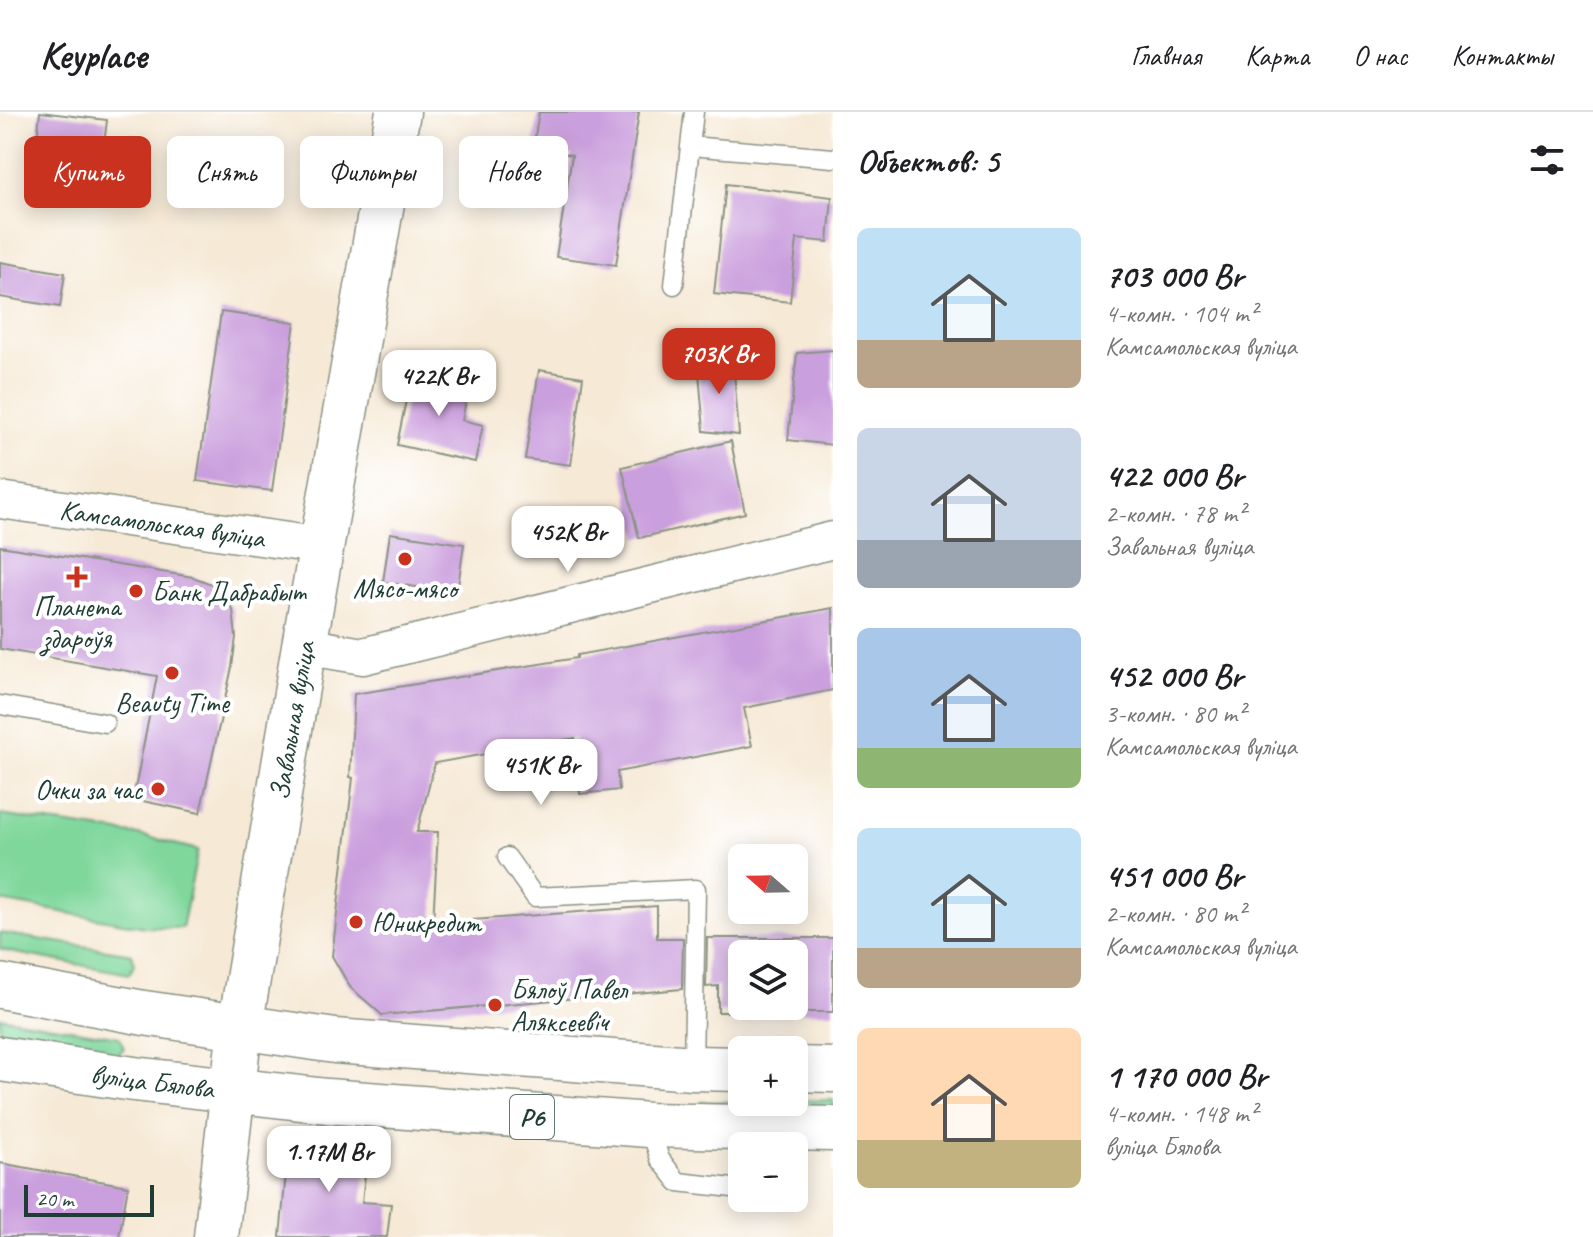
<!DOCTYPE html>
<html lang="ru">
<meta charset="utf-8">
<style>
body{margin:0;font-family:Caveat,sans-serif;background:#f6f6f6;color:#202124;height:100vh;display:flex;flex-direction:column;font-size:30px;white-space:nowrap}
*{box-sizing:border-box;margin:0}
p{font-size:26px;color:#757577}
.icon{flex:none;width:44px;height:44px;fill:none;stroke:currentColor;stroke-width:2;stroke-linecap:round;stroke-linejoin:round}
.map{position:relative;flex:1;overflow:hidden}
.drawer{display:flex;flex-direction:column;background:#fff;width:760px}
.drawer>*{flex:none}
.top-card{position:absolute;left:24px;top:24px;width:688px;height:72px;display:flex;gap:16px}
.needle{width:52px;rotate:290deg}
.fabs{position:absolute;left:728px;top:732px;display:grid;gap:16px}
.fabs a{display:grid;place-items:center;width:80px;height:80px;border-radius:12px;background:#fff;box-shadow:0 4px 20px #0003;font-size:40px}
.scale{position:absolute;left:24px;bottom:20px;width:130px;box-sizing:border-box;padding-left:8px;border:4px solid #1f3d34;border-top:0;font-size:22px;line-height:28px;white-space:nowrap;color:#1f3d34;-webkit-text-stroke:6px #fff;paint-order:stroke}
.price{position:absolute;translate:-50% -68px;padding:0 18px;border-radius:16px;background:#fff;color:#222;font-size:26px;line-height:52px;filter:drop-shadow(0 2px 4px #0008)}
.price::after{content:'';position:absolute;left:50%;top:48px;width:24px;height:18px;margin-left:-12px;background:inherit;clip-path:polygon(0 0,100% 0,50% 100%)}
.price.current{background:#c8321e;color:#fff}
ul{padding:0;list-style:none}
li{display:flex;align-items:center;gap:24px;height:200px;padding:0 24px}
li span{display:grid;place-items:center;flex:none;width:224px;height:160px;border-radius:12px;color:#555}
li>.icon{margin-inline-start:auto}
span .icon{width:96px;height:96px;fill:#fffc;stroke-width:1}
li b{font-size:34px}
h2{display:flex;justify-content:space-between;align-items:center;height:96px;padding:0 24px;font-size:34px}
.pill{padding:0 28px;border-radius:12px;background:#fff;box-shadow:0 4px 20px #0003;font-size:28px;line-height:72px}
.pill.current{background:#c8321e;color:#fff}
header{display:flex;align-items:center;gap:48px;box-sizing:border-box;height:112px;padding:0 40px;background:#fff;border-bottom:2px solid #e0e0e0}
header strong{font-size:38px}
nav{display:flex;gap:44px;margin-inline-start:auto;font-size:28px}
main{display:flex;flex:1;min-height:0}
.map>svg:first-child{display:block}
.green{fill:#7fd79b;stroke:#4f8a68;stroke-width:2}
.building{fill:#ca9fdd;fill-rule:evenodd}
.lines{fill:none;stroke-linecap:round;stroke-linejoin:round}
.service-casing{stroke:#8a9384;stroke-width:21}
.minor-casing{stroke:#8a9384;stroke-width:39}
.primary-casing{stroke:#8a9384;stroke-width:47}
.service{stroke:#fff;stroke-width:18}
.minor{stroke:#fff;stroke-width:36}
.primary{stroke:#fff;stroke-width:44}
.poi-dot{fill:#c8321e;stroke:#fff;stroke-width:3}
.labels{text-anchor:middle;stroke-width:8;stroke-linejoin:round;paint-order:stroke}
.shield{fill:#fff;stroke:#627771;stroke-width:2}
.shield-label{font-size:26px;font-weight:bold;fill:#1f3d34}
.street-label{font-size:28px;fill:#1f3d34;stroke:#fff}
.poi-label{font-size:28px;fill:#1f3d34;stroke:#fff}
</style>
<header>
<strong>Keyplace</strong>
<nav><a>Главная</a><a>Карта</a><a>О нас</a><a>Контакты</a></nav>
</header>
<main>
<div class="map">
<svg width="833" height="1125" viewBox="0 0 833 1125">
<rect width="100%" height="100%" fill="#fff"/>
<filter id="ink" filterUnits="userSpaceOnUse"><feTurbulence type="fractalNoise" baseFrequency=".0125" numOctaves="2"/><feDisplacementMap in="SourceGraphic" scale="16" xChannelSelector="R" yChannelSelector="G"/><feConvolveMatrix kernelMatrix="1 2 1 2 8 2 1 2 1" color-interpolation-filters="sRGB"/></filter>
<filter id="wash" filterUnits="userSpaceOnUse"><feTurbulence type="fractalNoise" baseFrequency=".006" numOctaves="4" result="noise"/><feDisplacementMap in="SourceGraphic" scale="32" xChannelSelector="R" yChannelSelector="G"/><feGaussianBlur stdDeviation="1.8" result="paint"/><feColorMatrix in="noise" values="0 0 0 0 0 0 0 0 0 0 0 0 0 0 0 0 0 1.4 0 .05"/><feComposite in="paint" operator="in"/></filter>
<g filter="url(#wash)">
<rect width="100%" height="100%" fill="#f6e9d5"/>
<!-- green -->
<path class="green" d="M0 703 139 723 198 738 182 816 145 815 0 789Z
M0 821 132 842 135 852 129 862 10 840 0 837Z
M0 905 119 925 124 936 117 944 0 921Z
M833 988V1002L701 1004V990Z"/>
<g id="blocks">
<!-- building -->
<path class="building" d="M40 0 107 8 98 82 32 75Z
M539 0H639L616 153 556 145 572 43 533 36Z
M187 56a23 23 0 1 1 46 0a23 23 0 1 1-46 0Z
M726 72 832 85 828 130 797 127 790 190 714 182Z
M0 150 65 161 60 195 0 185Z
M221 200 295 210 272 379 197 369Z
M833 238V333L788 328 797 241Z
M733 247 739 323 704 319 698 249Z
M412 258 470 270 462 308 483 313 475 350 397 333Z
M539 258 583 265 571 353 525 347Z
M731 329 745 401 639 426 622 355Z
M390 421 464 432 457 481 383 470Z
M0 434 193 465 217 474 233 498 236 525 232 555 200 701 133 687 157 564 0 537Z
M833 496V578L744 596 752 634 617 660 619 678 580 682 575 626 435 651 417 720H438L433 811 657 794V826H683L682 877 382 903 350 875 332 844 353 666 350 665 354 582 577 546V543Z
M707 826H833V900H718V874L706 875ZM742 842H794V894H742Z
M289 1029 368 1036 362 1090 391 1092 387 1125H280Z
M0 1051 128 1074 119 1125H0Z"/>
</g>
</g>
<g filter="url(#ink)">
<use href="#blocks" fill-opacity="0" stroke="#8a9384" stroke-width="2"/>
<g class="lines">
<!-- service casing -->
<g class="service-casing">
<path id="service" d="M690 34 833 46
M674 173 694 0
M0 593 105 611
M507 745 535 785 696 777 693 956
M649 1013 660 1047 678 1070 742 1077"/>
</g>
<!-- minor casing -->
<g class="minor-casing">
<g id="minor">
<path id="s1" d="M0 388 323 434"/>
<path d="M304 534 363 544 833 428"/>
</g>
</g>
<!-- primary casing -->
<g class="primary-casing">
<g id="primary">
<path d="M0 874 144 901 335 929 693 956 742 957"/>
<path id="s2" d="M0 947 134 967 327 989 649 1013 833 1017"/>
<path d="M794 957 833 958"/>
<path id="s3" d="M216 1125 240 915 304 534 398 0"/>
</g>
</g>
<!-- service -->
<use href="#service" class="service"/>
<!-- minor -->
<use href="#minor" class="minor"/>
<!-- primary -->
<use href="#primary" class="primary"/>
</g>
</g>
<!-- markers -->
<g class="poi-dot">
<circle cx="405" cy="447" r="8"/>
<path d="M73 453h8v8h8v8h-8v8h-8v-8h-8v-8h8z"/>
<circle cx="136" cy="479" r="8"/>
<circle cx="172" cy="561" r="8"/>
<circle cx="158" cy="677" r="8"/>
<circle cx="356" cy="810" r="8"/>
<circle cx="495" cy="893" r="8"/>
</g>
<g class="labels">
<!-- shield labels -->
<rect class="shield" x="510" y="983" width="44" height="44" rx="6"/>
<g class="shield-label">
<text x="532" y="1014">Р6</text>
</g>
<!-- street labels -->
<g class="street-label">
<text dy="10" stroke="none"><textPath href="#s1" startOffset="164">Камсамольская вуліца</textPath></text>
<text dy="10" stroke="none"><textPath href="#s3" startOffset="522">Завальная вуліца</textPath></text>
<text dy="10" stroke="none"><textPath href="#s2" startOffset="154">вуліца Бялова</textPath></text>
</g>
<!-- poi labels -->
<g class="poi-label">
<text x="405" y="486">Мясо-мясо</text>
<text x="152" y="489" text-anchor="start">Банк Дабрабыт</text>
<text x="77" y="504">Планета<tspan x="77" dy="32">здароўя</tspan></text>
<text x="172" y="600">Beauty Time</text>
<text x="142" y="687" text-anchor="end">Очки за час</text>
<text x="372" y="820" text-anchor="start">Юникредит</text>
<text x="511" y="887" text-anchor="start">Бялоў Павел<tspan x="511" dy="32">Аляксеевіч</tspan></text>
</g>
</g>
</svg>
<div class="fabs">
<a><svg class="needle" viewBox="-14 -14 28 28"><path d="M0-13l5 13h-10z" fill="#e53935"/><path d="M0 13l5-13h-10z" fill="#757577"/></svg></a>
<a><svg class="icon" aria-label="layers" viewBox="0 0 24 24"><path d="M12 4l9 5-9 5-9-5zM3 14l9 5 9-5"/></svg></a>
<a>+</a>
<a>−</a>
</div>
<div class="scale">20 m</div>
<b class="price current" style="left:719px;top:284px">703K Br</b>
<b class="price" style="left:439px;top:306px">422K Br</b>
<b class="price" style="left:568px;top:462px">452K Br</b>
<b class="price" style="left:541px;top:695px">451K Br</b>
<b class="price" style="left:329px;top:1082px">1.17M Br</b>
<div class="top-card">
<a class="pill current">Купить</a>
<a class="pill">Снять</a>
<a class="pill">Фильтры</a>
<a class="pill">Новое</a>
</div>
</div>
<section class="drawer">
<h2>Объектов: 5<svg class="icon" aria-label="filters" viewBox="0 0 24 24"><path d="M4 7h16M4 17h16"/><circle cx="9" cy="7" r="2"/><circle cx="15" cy="17" r="2"/></svg></h2>
<ul>
<li><span style="background:linear-gradient(#bfe0f5 70%,#b9a48a 0)"><svg class="icon" aria-label="home" viewBox="0 0 24 24"><path d="M3 11l9-7 9 7M6 9v11h12V9"/></svg></span><div><b>703 000 Br</b><p>4-комн. · 104 m²</p><p>Камсамольская вуліца</p></div></li>
<li><span style="background:linear-gradient(#c9d6e8 70%,#9aa5b1 0)"><svg class="icon" aria-label="home" viewBox="0 0 24 24"><path d="M3 11l9-7 9 7M6 9v11h12V9"/></svg></span><div><b>422 000 Br</b><p>2-комн. · 78 m²</p><p>Завальная вуліца</p></div></li>
<li><span style="background:linear-gradient(#a9c7e8 75%,#8fb573 0)"><svg class="icon" aria-label="home" viewBox="0 0 24 24"><path d="M3 11l9-7 9 7M6 9v11h12V9"/></svg></span><div><b>452 000 Br</b><p>3-комн. · 80 m²</p><p>Камсамольская вуліца</p></div></li>
<li><span style="background:linear-gradient(#bfe0f5 75%,#b9a48a 0)"><svg class="icon" aria-label="home" viewBox="0 0 24 24"><path d="M3 11l9-7 9 7M6 9v11h12V9"/></svg></span><div><b>451 000 Br</b><p>2-комн. · 80 m²</p><p>Камсамольская вуліца</p></div></li>
<li><span style="background:linear-gradient(#ffd9b3 70%,#c2b280 0)"><svg class="icon" aria-label="home" viewBox="0 0 24 24"><path d="M3 11l9-7 9 7M6 9v11h12V9"/></svg></span><div><b>1 170 000 Br</b><p>4-комн. · 148 m²</p><p>вуліца Бялова</p></div></li>
</ul>
</section>
</main>
